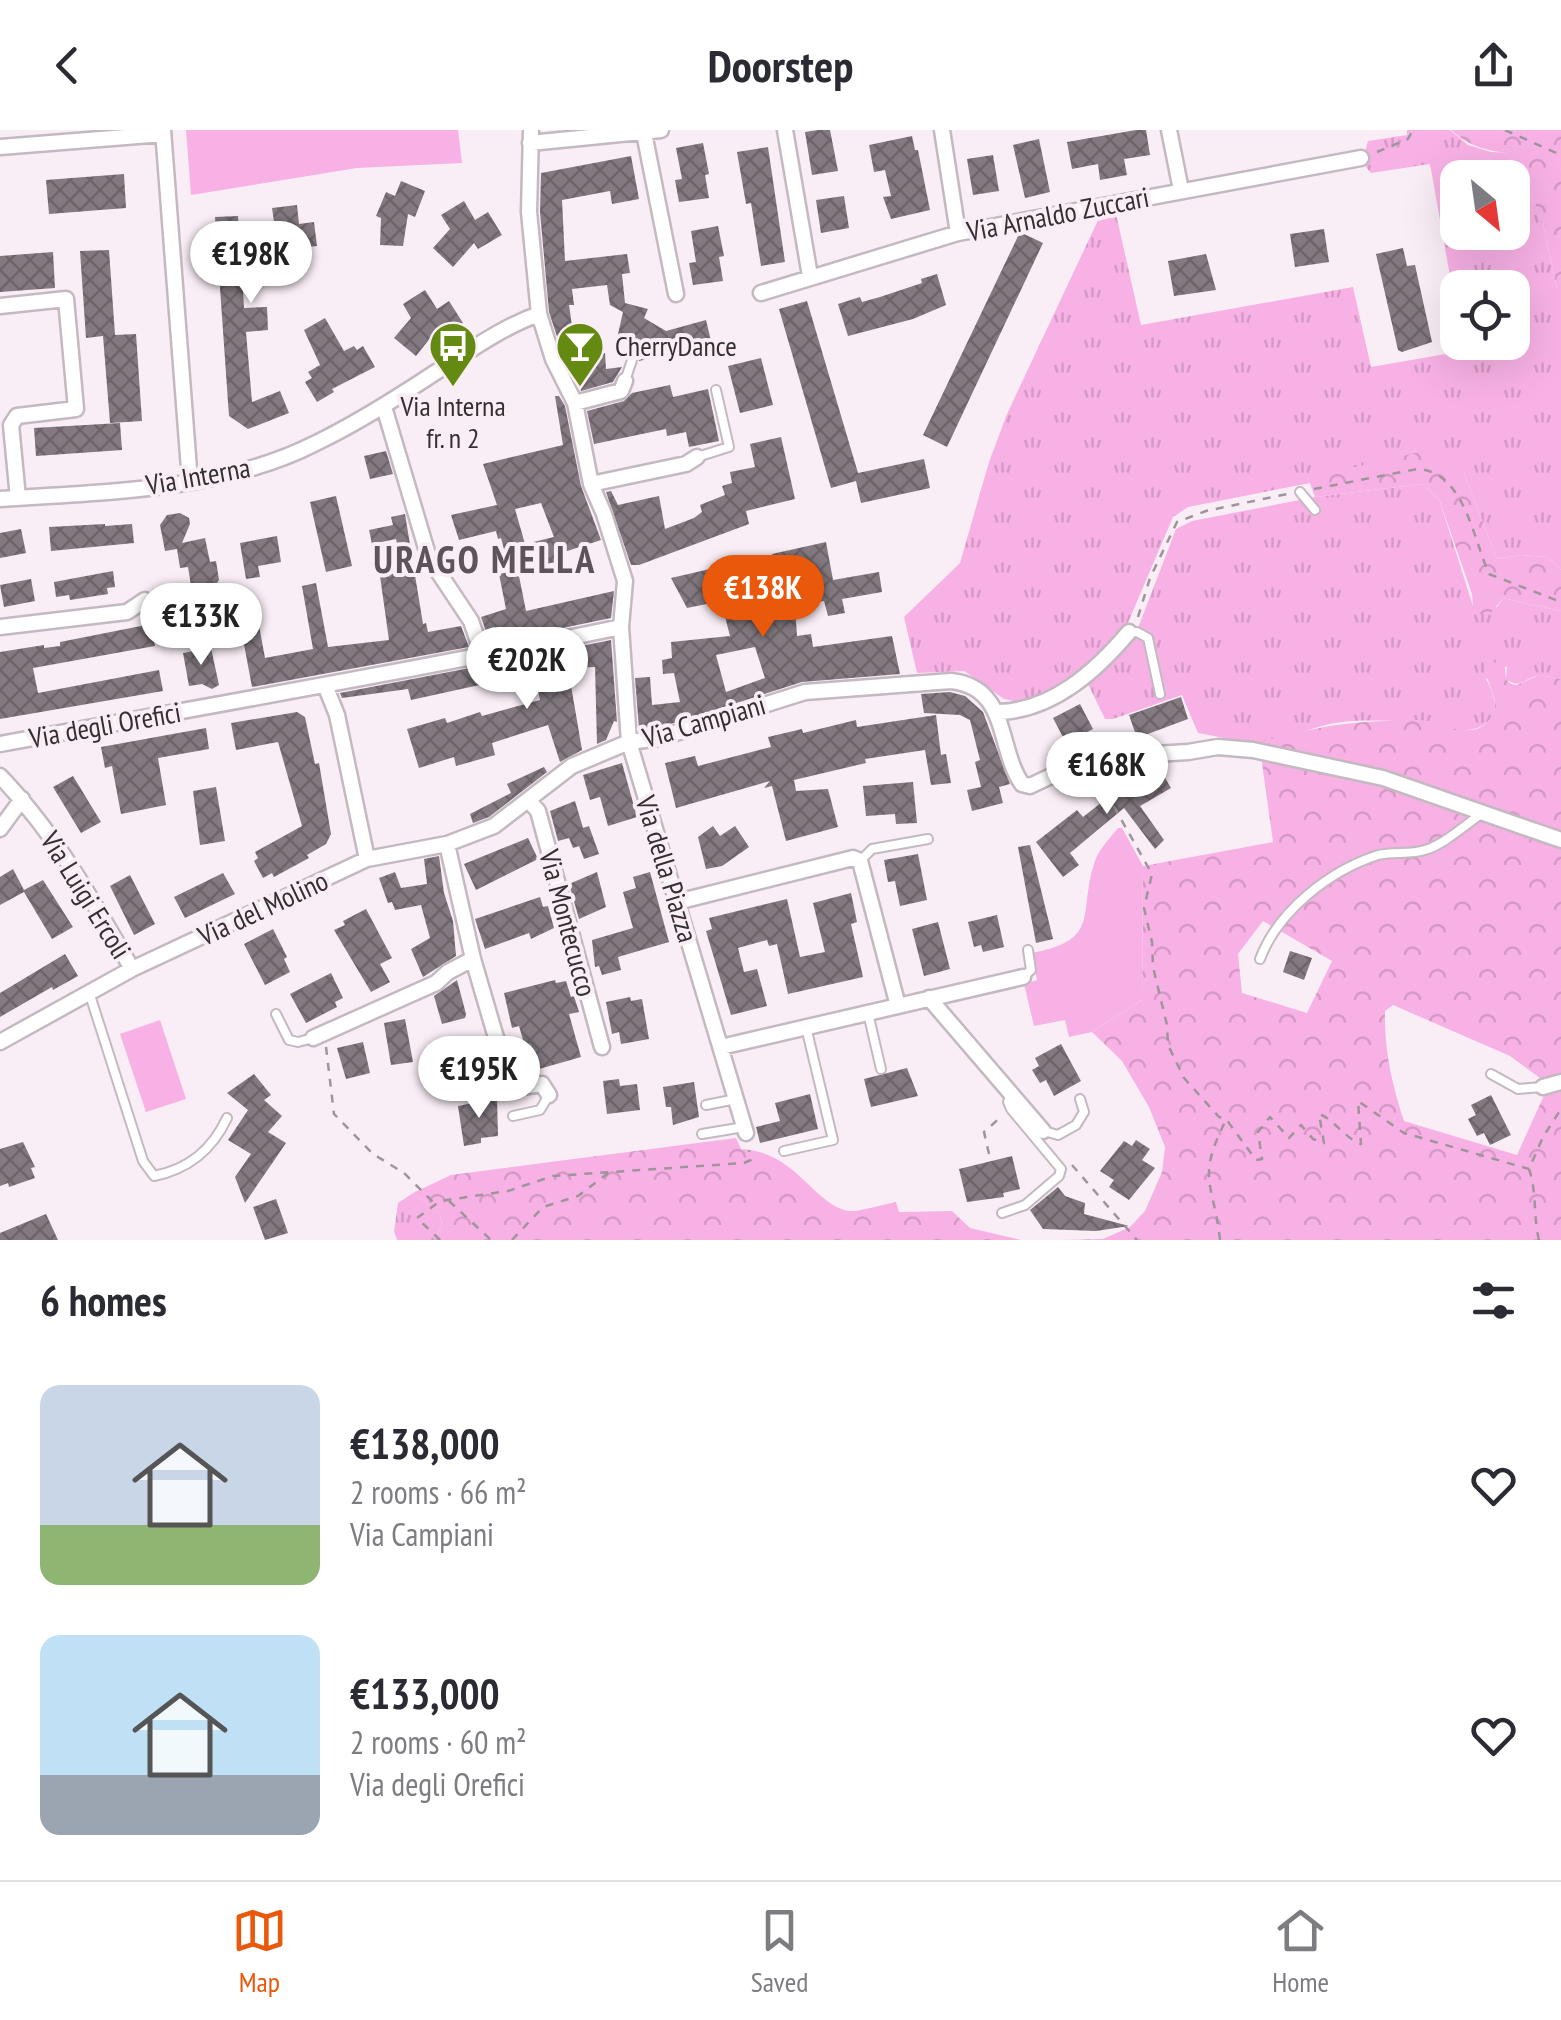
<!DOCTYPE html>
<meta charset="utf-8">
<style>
body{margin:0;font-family:"PT Sans Narrow",sans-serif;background:#f2f2f3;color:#2b2b33;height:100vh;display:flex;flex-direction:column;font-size:38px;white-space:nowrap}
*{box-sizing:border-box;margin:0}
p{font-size:32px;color:#7c7c81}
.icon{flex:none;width:55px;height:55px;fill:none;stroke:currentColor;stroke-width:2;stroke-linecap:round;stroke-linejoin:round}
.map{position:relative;height:1110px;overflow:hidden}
.details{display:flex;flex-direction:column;background:#fff;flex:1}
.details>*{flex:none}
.needle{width:65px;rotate:151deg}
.fabs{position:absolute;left:1440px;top:30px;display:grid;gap:20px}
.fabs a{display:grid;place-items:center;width:90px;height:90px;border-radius:20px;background:#fff;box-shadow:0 10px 40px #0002;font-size:50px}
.price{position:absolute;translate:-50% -85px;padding:0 22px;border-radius:35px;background:#fff;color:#222;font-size:32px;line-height:65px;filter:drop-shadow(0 2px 5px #0008)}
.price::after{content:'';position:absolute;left:50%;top:60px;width:30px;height:22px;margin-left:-15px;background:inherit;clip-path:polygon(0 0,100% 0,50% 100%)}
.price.active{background:#ea580c;color:#fff}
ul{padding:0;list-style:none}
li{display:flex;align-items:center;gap:30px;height:250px;padding:0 40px}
li span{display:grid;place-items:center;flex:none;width:280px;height:200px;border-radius:20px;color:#555}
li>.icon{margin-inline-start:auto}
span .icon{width:120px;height:120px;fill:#fffc;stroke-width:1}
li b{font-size:42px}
h2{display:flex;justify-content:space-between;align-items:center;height:120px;padding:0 40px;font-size:42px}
header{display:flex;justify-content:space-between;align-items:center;height:130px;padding:0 40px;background:#fff;font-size:45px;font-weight:700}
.dock{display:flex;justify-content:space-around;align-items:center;height:140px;border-top:2px solid #e1e1e2;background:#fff;font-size:28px;color:#7c7c81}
.dock a{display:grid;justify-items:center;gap:5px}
.dock .active{color:#ea580c}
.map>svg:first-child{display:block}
.grass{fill:url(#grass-tufts);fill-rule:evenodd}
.forest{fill:url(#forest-crowns);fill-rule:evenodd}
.green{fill:#f8b1e5}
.building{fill:url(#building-cross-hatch);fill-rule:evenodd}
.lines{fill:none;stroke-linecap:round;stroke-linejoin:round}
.service-casing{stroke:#c4b9c1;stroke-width:12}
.minor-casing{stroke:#c4b9c1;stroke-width:19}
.path{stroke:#9e959b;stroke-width:2.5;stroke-dasharray:8 8;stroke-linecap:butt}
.service{stroke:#fff;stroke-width:8}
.minor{stroke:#fff;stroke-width:14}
.labels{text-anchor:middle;stroke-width:8;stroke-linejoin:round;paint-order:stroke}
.street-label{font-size:28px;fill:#332f32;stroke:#faeef6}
.poi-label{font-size:28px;fill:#332f32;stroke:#faeef6;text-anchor:start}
.district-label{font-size:38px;font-weight:bold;letter-spacing:2.5px;fill:#5d535a;stroke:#faeef6}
</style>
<header><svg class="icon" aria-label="back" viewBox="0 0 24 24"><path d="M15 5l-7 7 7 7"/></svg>Doorstep<svg class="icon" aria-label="share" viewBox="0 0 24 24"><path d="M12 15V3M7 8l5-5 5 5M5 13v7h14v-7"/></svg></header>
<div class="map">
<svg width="1561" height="1110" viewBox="0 0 1561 1110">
<defs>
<pattern id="grass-tufts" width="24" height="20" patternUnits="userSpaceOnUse" patternTransform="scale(2.5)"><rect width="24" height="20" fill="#f8b1e5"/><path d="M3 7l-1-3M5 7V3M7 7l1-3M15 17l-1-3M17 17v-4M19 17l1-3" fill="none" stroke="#d599c5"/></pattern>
<pattern id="forest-crowns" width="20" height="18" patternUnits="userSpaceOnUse" patternTransform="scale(2.5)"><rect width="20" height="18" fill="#f8b1e5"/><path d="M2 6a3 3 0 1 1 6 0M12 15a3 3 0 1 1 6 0" fill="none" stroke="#d599c5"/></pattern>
<pattern id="building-cross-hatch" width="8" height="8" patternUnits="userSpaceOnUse" patternTransform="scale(2.5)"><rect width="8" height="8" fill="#837980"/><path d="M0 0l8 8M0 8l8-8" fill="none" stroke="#6c6469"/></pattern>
</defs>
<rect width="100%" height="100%" fill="#faeef6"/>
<!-- grass -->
<path class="grass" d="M1407 0H1450L1468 15 1491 22 1515 23 1543 94 1557 158H1561V440L1548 427 1521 425 1497 429 1464 343 1308 348 1310 353 1188 377 1173 387 1124 502 1067 553 1045 566 1020 572 1004 569 964 541 917 543 904 487 960 433 989 332 1007 284 1099 88 1116 84 1141 195 1353 157 1371 237 1463 221 1462 213 1512 212V158H1458L1457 185 1430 34 1371 43 1362 32 1368 11 1407 5ZM1458 48H1512V102H1458Z
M1422 354 1439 369 1473 476 1497 477 1503 468 1561 481V549C1553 548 1543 544 1536 546 1523 550 1519 559 1506 549L1507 536 1486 549C1495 564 1501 586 1482 596 1459 608 1430 591 1406 591 1383 591 1358 589 1335 593 1311 597 1285 611 1260 612 1240 613 1217 606 1198 603L1182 565 1113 589H1105L1087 552 1133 511 1176 399 1192 391 1315 367Z
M413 1063 440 1084 442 1096 434 1110H397L394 1101 398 1073Z"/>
<!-- forest -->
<path class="forest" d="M1451 0H1561V158H1557L1543 94 1515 24C1489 21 1471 18 1451 0Z
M1424 321 1449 327 1464 343 1497 429 1521 425 1548 427 1561 440V481L1503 468 1490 484H1479L1473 476 1472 464 1439 369 1422 354 1315 367 1308 348Z
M1499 527H1504L1506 549 1511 554 1517 555 1539 545 1561 549V1110H1062L1103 1109 1130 1097 1145 1081 1162 1042 1165 1017 1149 977 1122 931 1092 902 1142 870 1143 736 1273 712 1259 612C1311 599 1343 591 1397 591 1406 591 1418 589 1428 591 1447 596 1478 611 1491 587 1502 568 1485 554 1485 536ZM1263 791 1332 831 1307 883 1242 863 1238 824ZM1393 875 1510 926 1540 948 1545 963 1517 1025 1404 991C1392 955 1384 919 1385 881Z
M736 1008 741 1019C797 1022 814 1076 849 1081 858 1082 885 1074 896 1072L899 1082 952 1081 970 1098 1021 1110H434L442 1096 440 1084 413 1063 451 1045Z"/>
<!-- green -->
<path class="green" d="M186 0H458L462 33 357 38 191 65Z
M1118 698H1122L1143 736 1142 870 1092 902 1069 907 1065 890 1034 896 1024 854 1037 850 1031 823C1103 810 1077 783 1095 731 1099 719 1110 708 1118 698Z
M160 890 186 969 146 982 120 904Z"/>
<!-- building -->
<path class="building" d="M818 0H830L838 41 812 45 805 2Z
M1136 0H1146L1150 25 1124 29 1127 45 1100 50 1098 34 1072 39 1067 12Z
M912 6 915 20H918L930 80 891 89 883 67 891 66 885 40 874 42 869 15Z
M1039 9 1050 62 1025 68 1013 15Z
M703 13 709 44 705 45 709 68 679 72 675 50 682 49 676 18Z
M768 17 785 132 761 136 751 73 746 74 737 22Z
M993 25 999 61 973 65 967 29Z
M631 26 639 69 612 74 610 61 562 70 565 131 627 124 630 143 622 144 625 173 648 179 644 188 666 201 706 190 712 215 639 231 638 225 642 215 618 204 623 182 610 175 607 155 572 159 574 175H569L573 203 569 204 574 228 605 223 606 239 622 237 613 252 581 261 563 225 549 182 540 82 541 43Z
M124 44 126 78 49 84 46 50Z
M401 51 425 61 415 87 408 84 403 116 380 115 381 88 376 86 386 62 395 66Z
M844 66 849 98 821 103 816 70Z
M464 71 475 90 488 82 502 105 478 119 474 113 453 137 433 118 450 99 441 85Z
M297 75 299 94 314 92 317 116 241 125 244 178 267 177 268 200 246 202 252 272 280 261 289 283 248 299 229 286 215 87 238 86 239 101 275 98 272 78Z
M718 96 724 126 719 127 723 151 693 155 689 133 696 132 691 101Z
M1324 99 1329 132 1295 137 1290 104Z
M1020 102 1043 113 947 317 923 305Z
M1403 118 1407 136 1415 135 1432 212 1402 222 1398 220 1376 124Z
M109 120 115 205 136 204 142 291 110 293 103 206 86 208 80 121Z
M53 122 55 158 0 162V126Z
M1206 124 1216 160 1174 166 1168 131Z
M937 144 946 175 913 189 848 206 838 174 860 167 862 172 880 167 922 153 921 149Z
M425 160 437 179 449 171 463 193 440 208 435 202 416 226 394 208 411 188 403 174Z
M807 171 858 343 924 329 930 358 861 373 856 351 831 358 779 179Z
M325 188 344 221 354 216 357 220 363 216 375 237 332 259 334 262 317 272 305 252 312 248 308 242 320 235 304 200Z
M761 228 773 275 740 283 728 236Z
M670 255 673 267 708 259 719 311 689 317 686 302 667 306 666 299 594 314 587 281 624 271 632 263Z
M555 266H559L565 276 581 356 601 410 558 424 560 431 515 441H518L526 481 614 461 611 488 490 513 481 487 506 479 499 444 510 442 501 408 498 409 496 401 459 410 451 385 497 375 483 334 563 315ZM541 373 554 407 525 414 515 379Z
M120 293 122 320 36 326 34 298Z
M781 307 795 369 746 381 749 394 639 435H631L606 362 611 361 618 375 659 366 665 399 694 388 702 382 700 375 725 365 722 356 732 353 730 342 755 337 750 314Z
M386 321 393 344 370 349 364 326Z
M336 366 352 436 326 442 310 372Z
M180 383 189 388 190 394 182 413 205 408 210 432 216 431 219 450 214 458 193 462 200 461 202 474 194 486 178 489 173 465 192 462 188 437 180 438 177 419 165 421 160 395 167 385Z
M405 384 423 494 426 493 428 502 461 496 469 517 252 557 235 466 253 463 265 528 313 519 302 456 316 453 328 517 389 510 380 446 397 443 396 436 402 435 396 409 372 414 369 400 393 395 391 387Z
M105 394V396L132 394 134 413 51 421 49 397Z
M21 399 26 423 0 428V403Z
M277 406 281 432 258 436 260 447 246 449 240 413Z
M826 412 833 450 879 442 882 462 842 469 845 483 828 486 824 471 795 476 797 506 811 504 813 517 892 506 900 544 802 552 658 598 639 599 635 548 650 547 652 575 680 572 674 543 663 544 662 530 672 528 671 512 730 506 721 471 687 478 671 448 736 433 748 483 778 478 777 467 786 465 772 424ZM755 517 765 548 726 562 716 525Z
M113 441 115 457 107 458 108 464 70 470 69 465 56 467 54 452Z
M31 449 35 471 4 477 0 455Z
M151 494 155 516 33 538 38 563 159 540 163 561 0 589V522L44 515V518L60 516V512Z
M611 510 617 592 614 591 606 610 597 614 595 537 568 538 582 620 560 632 548 595 492 613 495 625 456 636 454 627 419 638 407 599 445 588 447 593 480 582 482 586 540 570 531 526Z
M211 518 219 555 212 559 202 554 189 556 183 523Z
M480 536H485L484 554 411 570 408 559 342 568 340 563Z
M950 562 965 566 983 582 1010 654 999 657 1003 673 972 681 967 660 981 657 975 632 980 630 970 590 960 585 924 583 921 564Z
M1181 567 1188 589 1137 608 1129 585Z
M1080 574 1093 599 1066 613 1053 588Z
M297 582 305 587 315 634 319 633 331 704 326 714 307 725 309 728 274 747 272 743 263 748 254 731 258 728 255 722 302 696 278 612 236 620 231 593Z
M936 585 941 625 946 624 951 653 931 655 925 620 865 629 866 633 794 650 796 661 828 659 838 697 786 711 772 656 764 658 770 651 676 678 665 633 695 626 698 636 771 617 768 607 802 599 803 603 856 590 857 597Z
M206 598 209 619 158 628 166 675 121 684 112 636 105 638 101 617Z
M622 633 637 687 608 696 600 667 590 670 583 645Z
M1150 635 1156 644 1161 641 1171 658 1140 676 1164 710 1155 719 1124 678 1070 723 1079 735 1063 747 1036 712 1077 680 1083 687 1125 654 1119 642 1130 636Z
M544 637 547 642 489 687 473 693 470 684 511 663 507 654Z
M73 646 101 692 81 703 53 657Z
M913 652 917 693 896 694 895 684 866 686 863 656Z
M216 657 225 711 200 715 193 661Z
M575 671 583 698 589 696 599 724 584 729 579 716 573 718 569 708 558 711 550 681Z
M713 696 720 706 735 696 749 717 722 736 706 739 698 707Z
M528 708 538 729 476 760 464 734Z
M1030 715 1053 809 1036 813 1018 717Z
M918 724 927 770 900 776 895 751 888 752 884 730Z
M439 726 444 763 453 791 456 826 423 847 411 819 430 808 421 775 395 780 392 772 388 773 379 748 395 742 401 758 427 754 424 729Z
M13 739 24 760 43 750 73 797 52 809 24 762 0 775V747Z
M597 742 606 777 579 789 569 754Z
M650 742 669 812 618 827 621 840 602 845 599 836 595 837 592 810 633 798 623 762 636 758 633 747Z
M223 743 235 764 185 788 174 767Z
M130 745 155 794 134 805 110 756Z
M851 763 857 792 851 794 863 847 788 864 777 814 769 816 767 810 738 818 744 842 757 839 767 876 731 885 706 801 712 799 709 788 787 769 800 827 825 822 813 773Z
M540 767 543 777 548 776 554 798 531 809 529 803 485 819 475 789Z
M366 779 392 828 380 834 390 852 371 862 334 800 345 795 343 791Z
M997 785 1004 817 983 822 981 815 974 817 968 792Z
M938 792 950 839 924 846 912 799Z
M273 799 287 827 284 829 290 842 265 855 244 814Z
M1290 821 1312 828 1304 850 1283 842Z
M65 824 78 846 53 860 52 857 0 887V863Z
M331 843 343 868 335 872 337 877 306 893 290 864Z
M457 850 466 884 465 888 442 894 434 866Z
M555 850 556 853 566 851 571 867 574 866 579 882 569 884 581 927 532 941 519 896 512 898 504 863Z
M630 867 631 871 642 869 649 909 621 914 619 902 612 904 606 872Z
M405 889 413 932 391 935 384 893Z
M363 912 370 943 346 949 337 918Z
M474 912 483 938 460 945 462 950 444 955 434 924Z
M1061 914 1081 951 1054 966 1046 950 1040 953 1032 940 1039 936 1035 928Z
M907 938 918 966 871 977 864 949Z
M254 944 271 965 264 970 282 986 268 1002 286 1013 245 1073 235 1047 251 1024 228 1010 248 980 227 963Z
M619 949 620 956 637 954 640 980 607 984 603 951Z
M694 952 699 987 673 995 671 977H666L663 957Z
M810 964 818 999 760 1013 756 997 780 991 775 973Z
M1491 965 1511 1005 1490 1015 1484 1003 1477 1006 1468 989 1476 985 1471 975Z
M497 968 498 1006 481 1008V1013L464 1016 458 976Z
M1136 1010 1150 1019 1142 1030 1155 1038 1129 1070 1109 1057 1114 1050 1100 1041 1124 1011 1132 1016Z
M23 1012 35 1037 31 1038 35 1048 9 1057 8 1053 0 1056V1019Z
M1012 1026 1020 1059 1003 1063 1004 1067 967 1072 959 1039Z
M1058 1057 1065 1066 1085 1073 1084 1084 1129 1096 1096 1101 1043 1099 1030 1080Z
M276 1069 288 1103 265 1110 253 1077Z
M46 1084 58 1110H0V1103Z"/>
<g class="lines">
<!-- service casing -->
<g class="service-casing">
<path id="service" d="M625 251 632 230
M697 327 729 317 716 260
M1300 362 1315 380
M1129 502H1137L1148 508 1160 564
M860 731 872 719 928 709
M1260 829C1278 781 1329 741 1378 725 1393 721 1410 725 1425 720 1445 714 1466 694 1484 682
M1024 846 1031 840 1028 820
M89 862 143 1031 154 1046C189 1039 212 1020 227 988
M868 883 881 939
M276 884 289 910 298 912 313 908
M1491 944 1518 959 1542 957
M706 975 736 969
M513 986 540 980 549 965
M1044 1001 1058 1005 1076 995 1084 982 1080 969
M702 1004 744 997
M784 1021 833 1010 806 897
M1002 1083 1025 1075 1059 1046 1061 1039 1011 979 1008 972 1011 964"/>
</g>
<!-- minor casing -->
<g class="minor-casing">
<path id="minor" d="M163 0 190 352
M531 0 529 82 539 184 553 229 575 273 591 354 604 384 625 451 621 497 629 612 746 1003
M785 0 810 146
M942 0 958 103
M1169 0 1181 60
M644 3 676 164
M530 13 661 0
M0 17 163 4
M761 163 958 103 1361 28
M0 176 66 169 76 279 17 286 11 295 18 368
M575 273 621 261 625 251
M384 277 429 428 471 491 483 526
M591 354 686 334 697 327
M0 369C103 362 221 361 314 314 356 294 395 269 433 244 468 222 500 198 539 184
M0 497 127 482 145 470
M998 582C1052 581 1096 541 1129 502
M0 614C208 576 415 540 621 497
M0 646C55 703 93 771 132 839
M529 671 538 681 602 917
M0 699 22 669
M447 714 473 829 509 952 514 958 542 954 549 965
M367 729 447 714 494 696 572 636 629 612 660 608 805 562 951 551C1009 557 997 618 1022 654L1030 656 1089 628 1188 622 1218 617 1253 620 1383 648 1561 710
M677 772 853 728 860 731 898 876
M929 868 1043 1001
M313 908 436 853 448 842 473 829
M0 912 132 839 367 729 337 585 325 555
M721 917 1023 847
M1543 957 1561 952"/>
</g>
<!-- path -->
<path class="path" d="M1505 0 1561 25
M1377 22 1408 9 1413 0
M1314 359 1417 339C1464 341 1473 408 1489 444L1561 472
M1138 487 1150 448 1177 392 1206 381 1287 364
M1086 644 1102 669 1108 666 1152 744 1144 778 1152 812 1153 837 1167 895 1168 915 1184 948 1219 987 1226 989 1256 1030 1262 1029 1258 1002 1270 987 1289 1008 1301 995 1313 1009 1324 1013 1319 984C1334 989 1343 1007 1361 1014L1358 971 1404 1003 1529 1039
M326 917 334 984 373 1024 404 1043 434 1073
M989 1024 984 1002 1002 986
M1072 1035 1137 1110
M449 1071 491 1110
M440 1110 417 1088 440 1071 508 1061 553 1046 744 1033 751 1030 749 1020
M512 1110 543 1077 578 1066 611 1041
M1220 1110C1214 1053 1196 1050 1225 992
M1539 1110C1533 1086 1537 1062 1529 1039L1543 1007 1561 979"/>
<!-- service -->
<use href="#service" class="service"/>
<!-- minor -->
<use href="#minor" class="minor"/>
</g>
<!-- icons -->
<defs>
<g id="bus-pin" transform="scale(2.5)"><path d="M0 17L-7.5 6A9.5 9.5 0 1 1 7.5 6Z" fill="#658a11" stroke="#faeef6"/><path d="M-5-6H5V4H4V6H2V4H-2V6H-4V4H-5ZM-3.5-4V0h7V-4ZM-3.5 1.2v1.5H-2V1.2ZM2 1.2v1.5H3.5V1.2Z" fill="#fff"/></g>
<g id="bar-pin" transform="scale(2.5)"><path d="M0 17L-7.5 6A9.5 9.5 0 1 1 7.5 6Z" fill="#658a11" stroke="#faeef6"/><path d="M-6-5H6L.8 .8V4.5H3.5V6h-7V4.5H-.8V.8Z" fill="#fff"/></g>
</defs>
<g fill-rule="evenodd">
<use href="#bus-pin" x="453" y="216"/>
<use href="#bar-pin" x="580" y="216"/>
</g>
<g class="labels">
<!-- street labels -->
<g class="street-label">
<text transform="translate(1058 84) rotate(-11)" y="10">Via Arnaldo Zuccari</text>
<text transform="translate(198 346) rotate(-10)" y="10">Via Interna</text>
<text transform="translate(704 591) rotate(-16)" y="10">Via Campiani</text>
<text transform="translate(105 595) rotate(-10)" y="10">Via degli Orefici</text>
<text transform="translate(667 739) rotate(73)" y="10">Via della Piazza</text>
<text transform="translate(86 765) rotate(58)" y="10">Via Luigi Ercoli</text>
<text transform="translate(263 778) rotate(-25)" y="10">Via del Molino</text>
<text transform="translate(568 793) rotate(75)" y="10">Via Montecucco</text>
</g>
<!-- poi labels -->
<g class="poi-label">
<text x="615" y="226">CherryDance</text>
<text x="453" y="286" text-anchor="middle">Via Interna<tspan x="453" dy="32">fr. n 2</tspan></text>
</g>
<!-- district labels -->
<g class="district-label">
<text x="485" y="443">URAGO MELLA</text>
</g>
</g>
</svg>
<div class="fabs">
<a><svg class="needle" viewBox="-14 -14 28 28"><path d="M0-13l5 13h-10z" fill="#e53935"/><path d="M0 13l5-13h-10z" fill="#7c7c81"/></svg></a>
<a><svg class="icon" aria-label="locate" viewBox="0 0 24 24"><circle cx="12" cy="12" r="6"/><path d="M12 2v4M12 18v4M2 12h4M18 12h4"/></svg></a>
</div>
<b class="price" style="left:251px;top:176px">€198K</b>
<b class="price active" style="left:763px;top:510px">€138K</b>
<b class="price" style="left:201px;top:538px">€133K</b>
<b class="price" style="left:527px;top:582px">€202K</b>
<b class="price" style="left:1107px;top:687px">€168K</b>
<b class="price" style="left:479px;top:991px">€195K</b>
</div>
<section class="details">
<h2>6 homes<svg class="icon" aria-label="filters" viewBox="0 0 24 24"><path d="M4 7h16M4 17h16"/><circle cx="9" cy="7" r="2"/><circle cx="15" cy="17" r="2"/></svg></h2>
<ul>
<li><span style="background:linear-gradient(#c9d6e8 70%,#8fb573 0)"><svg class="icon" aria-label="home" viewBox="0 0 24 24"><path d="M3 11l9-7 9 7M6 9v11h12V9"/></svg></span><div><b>€138,000</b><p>2 rooms · 66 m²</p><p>Via Campiani</p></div><svg class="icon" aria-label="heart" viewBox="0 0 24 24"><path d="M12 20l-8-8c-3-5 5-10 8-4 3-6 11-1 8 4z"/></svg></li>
<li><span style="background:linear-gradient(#bfe0f5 70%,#9aa5b1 0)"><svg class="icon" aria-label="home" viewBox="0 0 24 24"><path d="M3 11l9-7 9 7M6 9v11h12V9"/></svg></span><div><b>€133,000</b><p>2 rooms · 60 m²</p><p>Via degli Orefici</p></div><svg class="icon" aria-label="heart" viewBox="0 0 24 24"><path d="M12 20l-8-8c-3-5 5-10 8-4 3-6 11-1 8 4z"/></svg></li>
</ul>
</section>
<nav class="dock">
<a class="active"><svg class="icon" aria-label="map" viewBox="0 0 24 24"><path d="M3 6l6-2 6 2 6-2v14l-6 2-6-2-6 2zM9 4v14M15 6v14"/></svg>Map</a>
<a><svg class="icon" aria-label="saved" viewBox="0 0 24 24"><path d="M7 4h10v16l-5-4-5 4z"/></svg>Saved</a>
<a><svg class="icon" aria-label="home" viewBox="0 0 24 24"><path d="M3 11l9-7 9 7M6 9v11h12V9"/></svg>Home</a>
</nav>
